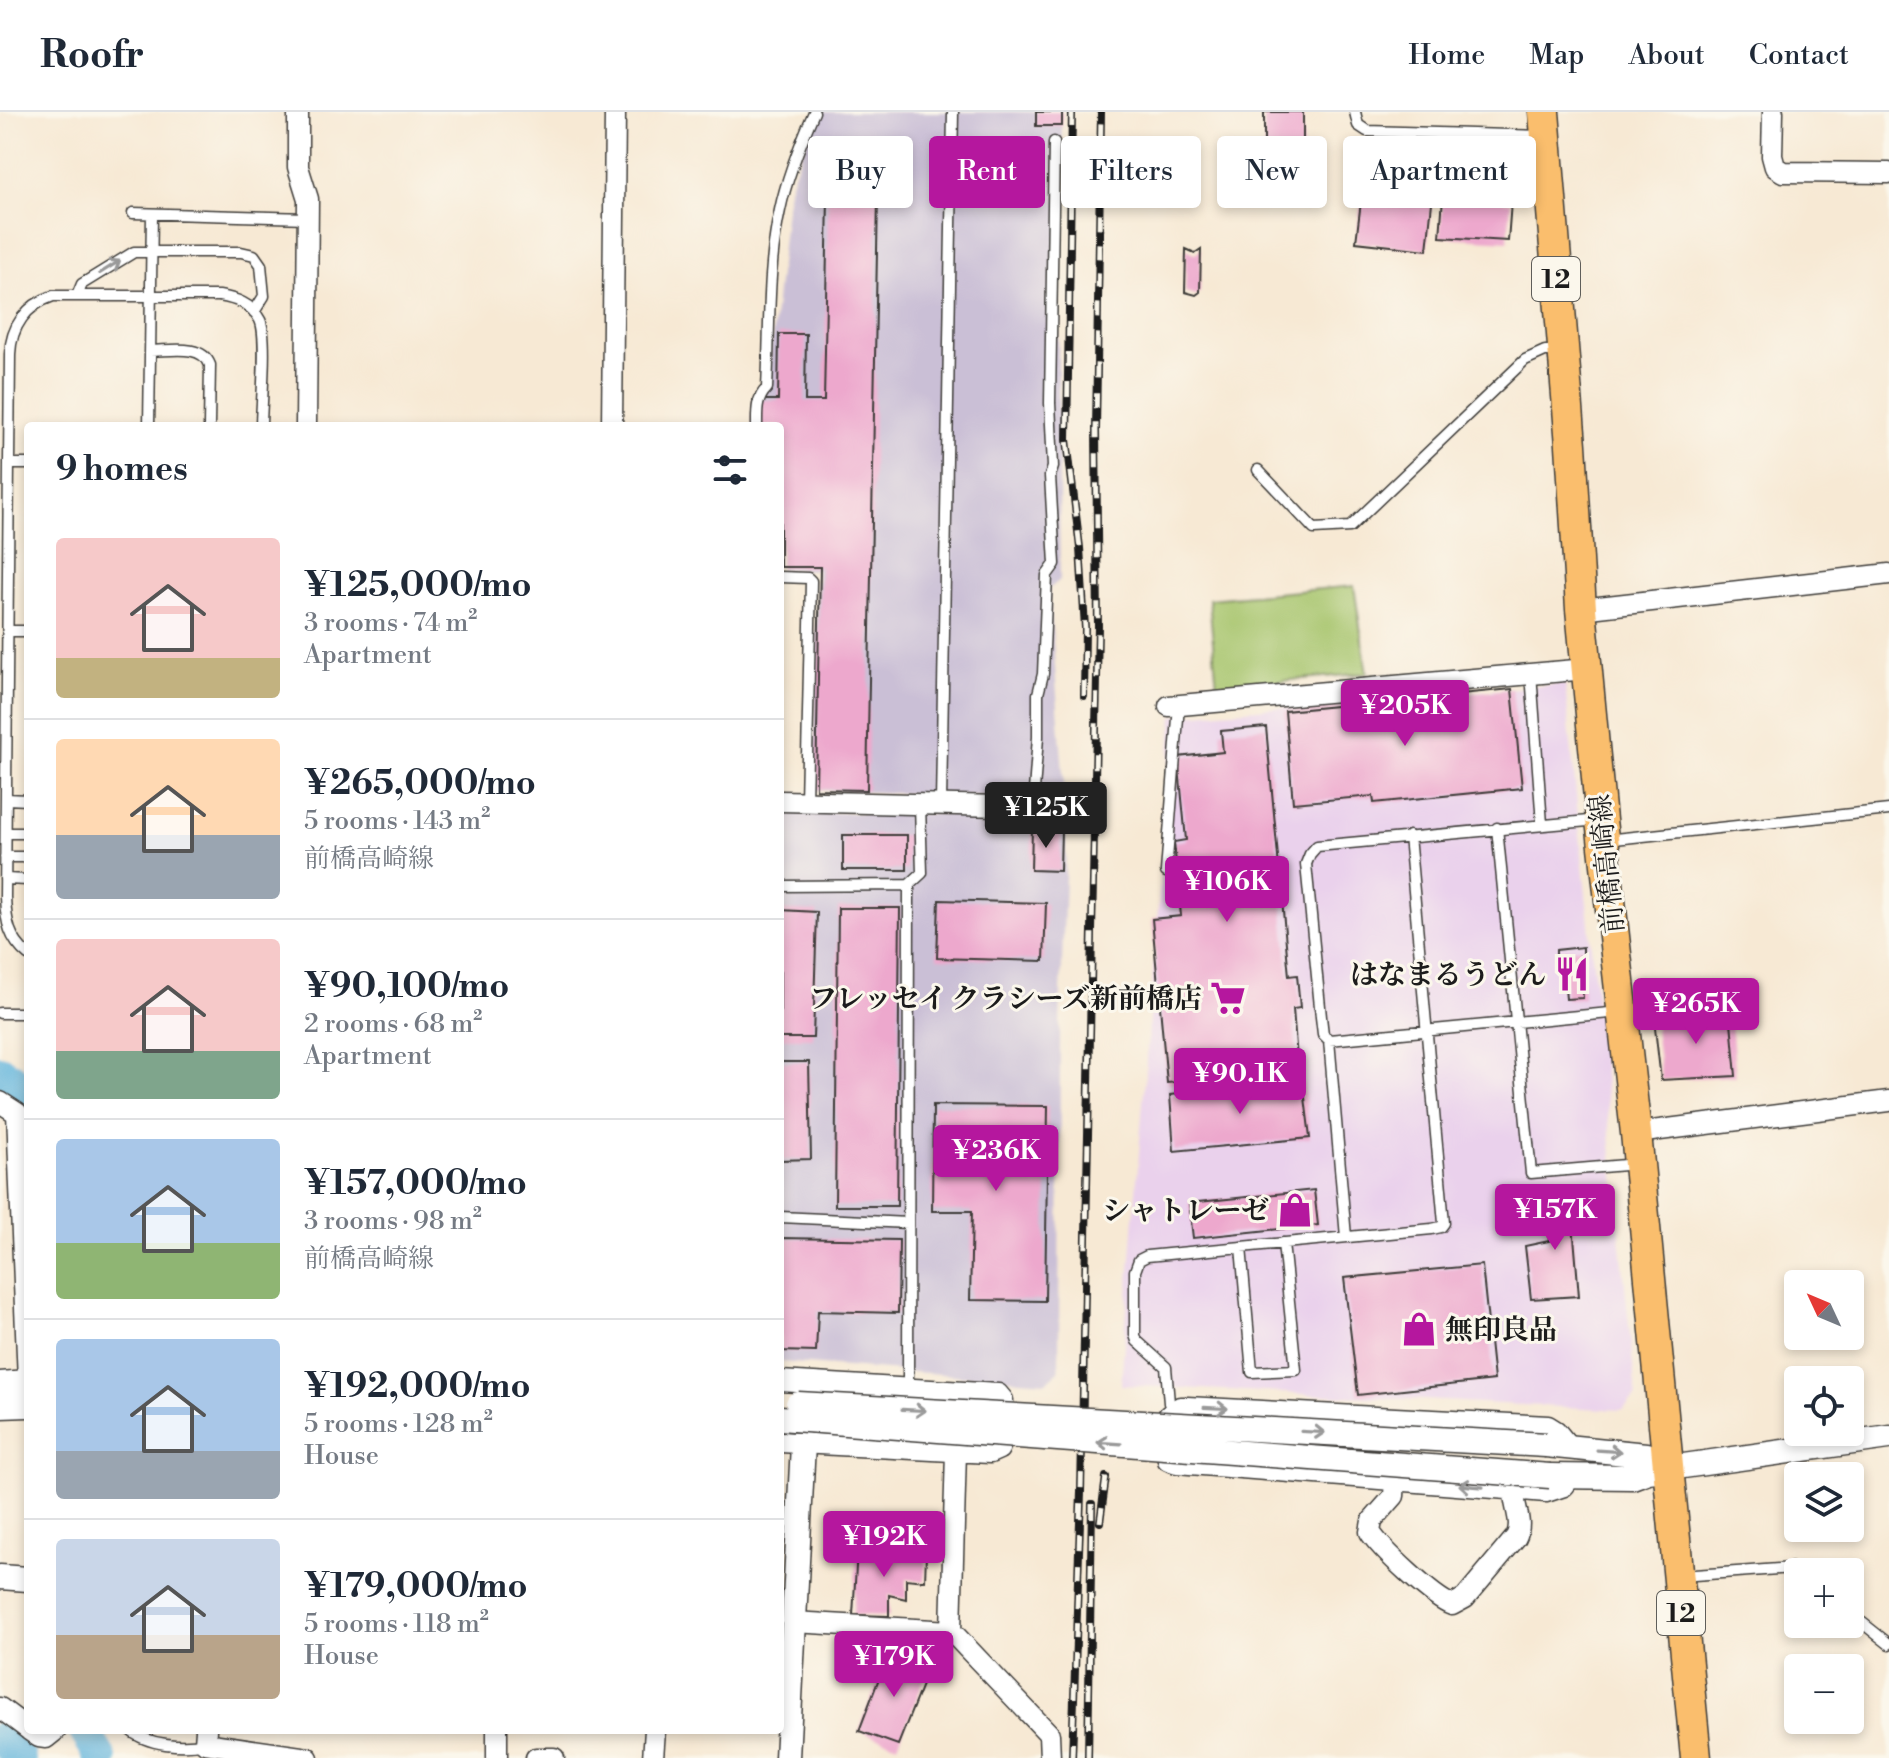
<!DOCTYPE html>
<meta charset="utf-8">
<style>
body{margin:0;font-family:"Libre Bodoni","Noto Serif JP",serif;background:#f2f2f3;color:#1f2937;height:100vh;display:flex;flex-direction:column;font-size:30px;white-space:nowrap}
*{box-sizing:border-box;margin:0}
p{font-size:26px;color:#747a83}
.icon{flex:none;width:44px;height:44px;fill:none;stroke:currentColor;stroke-width:2;stroke-linecap:round;stroke-linejoin:round}
.map{position:relative;flex:1;overflow:hidden}
.sheet{position:absolute;left:24px;top:310px;width:760px;height:1312px;display:flex;flex-direction:column;background:#fff;border-radius:8px;box-shadow:0 4px 12px #0003}
.sheet>*{flex:none}
.hud{position:absolute;left:808px;top:24px;width:760px;height:72px;display:flex;gap:16px}
.needle{width:52px;rotate:314deg}
.controls{position:absolute;left:1784px;top:1158px;display:grid;gap:16px}
.controls a{display:grid;place-items:center;width:80px;height:80px;border-radius:8px;background:#fff;box-shadow:0 4px 12px #0003;font-size:40px}
.price{position:absolute;translate:-50% -68px;padding:0 18px;border-radius:8px;background:#b5179e;color:#fff;font-size:26px;line-height:52px;filter:drop-shadow(0 2px 4px #0008)}
.price::after{content:'';position:absolute;left:50%;top:48px;width:24px;height:18px;margin-left:-12px;background:inherit;clip-path:polygon(0 0,100% 0,50% 100%)}
.price.selected{background:#222;color:#fff}
ul{padding:0;list-style:none}
li{display:flex;align-items:center;gap:24px;height:200px;padding:0 32px}
li+li{border-top:2px solid #e0e1e3}
li span{display:grid;place-items:center;flex:none;width:224px;height:160px;border-radius:8px;color:#555}
li>.icon{margin-inline-start:auto}
span .icon{width:96px;height:96px;fill:#fffc;stroke-width:1}
li b{font-size:34px}
h2{display:flex;justify-content:space-between;align-items:center;height:96px;padding:0 32px;font-size:34px}
.pill{padding:0 28px;border-radius:8px;background:#fff;box-shadow:0 4px 12px #0003;font-size:28px;line-height:72px}
.pill.selected{background:#b5179e;color:#fff}
header{display:flex;align-items:center;gap:48px;box-sizing:border-box;height:112px;padding:0 40px;background:#fff;border-bottom:2px solid #e0e1e3}
header strong{font-size:38px}
nav{display:flex;gap:44px;margin-inline-start:auto;font-size:28px}
.map>svg:first-child{display:block}
.built{fill:#ead1ec}
.industrial{fill:#cabfd6}
.green{fill:#a7c56d;stroke:#627044;stroke-width:2}
.lines{fill:none;stroke-linecap:round;stroke-linejoin:round}
.river{stroke:#60b4dc;stroke-width:32}
.building{fill:#eda8cd}
.service-casing{stroke:#3d3b38;stroke-width:13}
.minor-casing{stroke:#3d3b38;stroke-width:23}
.tertiary-casing{stroke:#3d3b38;stroke-width:27}
.primary-casing{stroke:#3d3b38;stroke-width:33}
.service{stroke:#fff;stroke-width:10}
.minor{stroke:#fff;stroke-width:20}
.tertiary{stroke:#fff;stroke-width:24}
.primary{stroke:#fabe6d;stroke-width:30}
.rail-casing{stroke:#1c1c1c;stroke-width:8}
.rail{stroke:#fbf7ec;stroke-width:5;stroke-dasharray:15;stroke-linecap:butt}
.tertiary-bridge-casing{stroke:#3d3b38;stroke-width:27;stroke-linecap:butt}
.tertiary-bridge{stroke:#fff;stroke-width:24}
.oneway{stroke:#999}
.labels{text-anchor:middle;stroke-width:6;stroke-linejoin:round;paint-order:stroke}
.shield{fill:#fbf7ec;stroke:#5f5e5a;stroke-width:2}
.shield-label{font-size:26px;font-weight:bold;fill:#1c1c1c}
.street-label{font-size:28px;fill:#1c1c1c;stroke:#fbf7ec}
.poi-label{font-size:28px;font-weight:bold;fill:#1c1c1c;stroke:#fbf7ec;text-anchor:end}
</style>
<header>
<strong>Roofr</strong>
<nav><a>Home</a><a>Map</a><a>About</a><a>Contact</a></nav>
</header>
<div class="map">
<svg width="1889" height="1646" viewBox="0 0 1889 1646">
<rect width="100%" height="100%" fill="#fbf7ec"/>
<filter id="ink" filterUnits="userSpaceOnUse"><feTurbulence type="fractalNoise" baseFrequency=".0125" numOctaves="2"/><feDisplacementMap in="SourceGraphic" scale="16" xChannelSelector="R" yChannelSelector="G"/><feConvolveMatrix kernelMatrix="1 2 1 2 8 2 1 2 1" color-interpolation-filters="sRGB"/></filter>
<filter id="wash" filterUnits="userSpaceOnUse"><feTurbulence type="fractalNoise" baseFrequency=".006" numOctaves="4" result="noise"/><feDisplacementMap in="SourceGraphic" scale="32" xChannelSelector="R" yChannelSelector="G"/><feGaussianBlur stdDeviation="1.8" result="paint"/><feColorMatrix in="noise" values="0 0 0 0 0 0 0 0 0 0 0 0 0 0 0 0 0 1.4 0 .05"/><feComposite in="paint" operator="in"/></filter>
<g filter="url(#wash)">
<rect width="100%" height="100%" fill="#f7e9d4"/>
<!-- built -->
<path class="built" d="M1565 572 1636 1284 1623 1298 1121 1273 1173 604Z"/>
<!-- industrial -->
<path class="industrial" d="M820 0H1062L1058 259 1060 468 1049 477 1065 687 814 678 817 458 780 457V314H751L752 288 767 273 788 78 805 32Z
M780 700 1067 704 1060 912 1059 1259 1046 1270 780 1250Z"/>
<!-- green -->
<path class="green" d="M1354 474 1367 561 1217 575 1209 487Z"/>
<g class="lines">
<!-- river -->
<path class="river" d="M0 959 28 977
M84 1618 101 1646
M0 1626 20 1646"/>
</g>
<g id="blocks">
<!-- building -->
<path class="building" d="M1036 0H1062V14H1036Z
M1264 0H1303V65H1264Z
M1363 73 1433 81 1427 138 1356 130Z
M828 85H878L867 678 816 677 820 455H780V314H752L753 288H778L779 222H806L805 289H824Z
M1443 85 1511 90 1508 129 1440 125Z
M1186 137 1195 141 1201 137 1200 180 1196 183 1185 180Z
M1512 577 1522 676 1374 691 1373 684 1293 691 1285 599Z
M1266 615 1289 864 1297 863 1300 896 1293 897 1298 959 1167 971 1152 807 1181 804 1174 730 1186 728 1178 645 1223 640 1221 619Z
M1032 716 1061 717 1060 759 1031 758Z
M843 723H907V758H843Z
M939 788 1046 791 1044 849 937 846Z
M838 796H900L897 1094H835Z
M780 798 817 800 813 926H780Z
M1583 835V844H1580L1583 886 1566 887 1562 844 1556 845V838Z
M1730 899 1736 964 1661 968 1654 907Z
M780 950H809L811 1047 780 1048Z
M1303 969 1310 1026 1174 1039 1170 983Z
M933 993 1048 994 1045 1189 970 1188 972 1099H932Z
M1545 1077H1570L1579 1184 1531 1187 1525 1134 1549 1129Z
M1314 1078 1318 1113 1193 1126 1189 1091Z
M780 1126 899 1128 898 1201 818 1199 816 1240 780 1239Z
M1482 1153 1494 1268 1358 1283 1344 1166Z
M857 1438 926 1442 925 1469 906 1467V1487L889 1483V1504L853 1503Z
M889 1540 929 1555 898 1633 859 1619Z"/>
</g>
</g>
<g filter="url(#ink)">
<use href="#blocks" fill-opacity="0" stroke="#3d3b38" stroke-width="2"/>
<g class="lines">
<!-- service casing -->
<g class="service-casing">
<path id="service" d="M1355 0 1358 13 1367 19 1544 24
M133 101 307 106
M77 184 82 172 134 140H241L254 143 261 153 264 184 254 200
M150 239C169 239 202 231 210 253L209 314
M149 314 152 102
M757 314C757 299 756 287 767 276 770 218 767 156 780 98 787 64 800 32 814 0
M9 352H28
M1258 358 1314 417 1350 415 1525 248 1545 239H1560
M780 465 808 466 811 469 806 689
M8 519H28
M1531 561 1542 712
M6 687 28 688
M941 692 953 0
M1001 694 1028 695 1033 692 1038 625V582L1043 562 1047 463 1055 452 1050 364 1053 355 1050 291 1054 30
M1599 708 1317 734 1310 742 1306 752 1321 905 1323 922 1329 928 1620 900
M1497 716 1531 1061 1637 1052
M6 721H28
M1605 728 1889 698
M5 745H28
M1166 760 1179 593
M5 767 28 768
M780 774 909 773 922 761 920 692
M28 843C9 827 6 810 5 785L10 242C11 215 26 193 53 184H219C236 187 251 191 260 208 268 224 261 293 261 314
M0 901H28
M1329 928 1346 1125
M780 1105 908 1111
M1241 1135 1252 1260 1296 1258 1283 1131
M908 1277 909 773
M1174 1299 1169 1291 1166 1255 1137 1229 1135 1223V1159L1139 1148 1147 1144 1432 1117 1441 1115 1444 1111 1409 724
M1680 1464 1792 1456 1800 1460
M1850 1501 1889 1532
M130 1618C147 1633 183 1636 205 1631"/>
</g>
<!-- minor casing -->
<g class="minor-casing">
<path id="minor" d="M298 0V55L308 87 306 314
M1773 0 1772 44 1775 55 1783 60 1889 61
M612 314 615 0
M1581 497 1889 462
M1169 594 1587 557
M780 689 1001 694
M0 990 17 1001 28 1268
M1636 1021 1889 989
M780 1269 998 1282 1003 1288 1001 1332 999 1337 990 1341 780 1330
M1570 1336 1556 1319 1548 1314 1187 1295H1180L1168 1304 1165 1321 1168 1348 1177 1351 1546 1380 1564 1374 1571 1364
M1395 1368 1394 1384 1372 1409 1370 1420C1381 1437 1434 1487 1452 1493L1465 1486 1516 1425C1524 1410 1513 1394 1514 1378
M793 1510 951 1519 1049 1622 1050 1646
M951 1519 956 1339
M0 1596 28 1617
M29 1618 39 1625 46 1626 56 1618
M206 1618 205 1631 308 1646
M497 1646V1618
M536 1646H554
M653 1646 655 1618"/>
</g>
<!-- tertiary casing -->
<g class="tertiary-casing">
<path id="tertiary" d="M0 1272 28 1270
M0 1294 28 1293
M1546 1333 1646 1343 1669 1356
M1550 1364 1632 1365 1648 1359 1889 1325
M0 1465 28 1467
M787 1646 803 1332"/>
</g>
<!-- primary casing -->
<g class="primary-casing">
<path id="primary" d="M1544 0 1571 333 1581 497 1601 708 1636 1021 1696 1646"/>
</g>
<!-- service -->
<use href="#service" class="service"/>
<!-- minor -->
<use href="#minor" class="minor"/>
<!-- tertiary -->
<use href="#tertiary" class="tertiary"/>
<!-- primary -->
<use href="#primary" class="primary"/>
<!-- rail casing -->
<g class="rail-casing">
<path id="rail" d="M1072 0 1067 328 1080 436 1085 516 1084 584
M1100 1410 1106 1365
M1072 1646 1081 1380 1098 514 1096 318 1101 0
M1088 1646 1092 1392"/>
</g>
<!-- rail -->
<use href="#rail" class="rail"/>
<!-- tertiary-bridge casing -->
<g class="tertiary-bridge-casing">
<path id="tertiary-bridge" d="M798 1292 1546 1333
M780 1306 1550 1364"/>
</g>
<!-- tertiary-bridge -->
<use href="#tertiary-bridge" class="tertiary-bridge"/>
</g>
<!-- one-way arrows -->
<defs><path id="oneway-shaft" d="M-6 0H5M1.5-3L5.5 0L1.5 3" fill="none" stroke-width="1.6" stroke-linecap="round" stroke-linejoin="round" transform="scale(2)"/></defs>
<g class="oneway">
<use href="#oneway-shaft" transform="translate(110 155) rotate(-32)"/>
<use href="#oneway-shaft" transform="translate(1216 1296) rotate(3)"/>
<use href="#oneway-shaft" transform="translate(914 1298) rotate(3)"/>
<use href="#oneway-shaft" transform="translate(1313 1320) rotate(3)"/>
<use href="#oneway-shaft" transform="translate(1109 1331) rotate(-176)"/>
<use href="#oneway-shaft" transform="translate(1609 1339) rotate(4)"/>
<use href="#oneway-shaft" transform="translate(1471 1374) rotate(-175)"/>
</g>
</g>
<!-- icons -->
<defs>
<g id="restaurant-bare" transform="scale(2.76)"><path d="M-5-6h1v4h1v-4h1v4h1v-4h1v5L-1.5 .5V6h-2V.5L-5-1ZM5-6V6H3V1.5H1.5Q1.5-4 5-6Z" fill="#b5179e" stroke="#fbf7ec" stroke-width="2.5" paint-order="stroke"/></g>
<g id="supermarket-bare" transform="scale(2.76)"><path d="M-6-5.5h2.5l.6 2H6L4.5 2H-2.5L-4.4-4H-6ZM-1.5 3.2a1.3 1.3 0 1 0 .1 0ZM3 3.2a1.3 1.3 0 1 0 .1 0Z" fill="#b5179e" stroke="#fbf7ec" stroke-width="2.5" paint-order="stroke"/></g>
<g id="shop-bare" transform="scale(2.76)"><path d="M-5-2.5h2.3a2.7 3.5 0 0 1 5.4 0H5L5.5 6h-11ZM-1.5-2.5h3a1.5 2.3 0 0 0-3 0Z" fill="#b5179e" stroke="#fbf7ec" stroke-width="2.5" paint-order="stroke"/></g>
</defs>
<g fill-rule="evenodd">
<use href="#restaurant-bare" x="1572" y="862"/>
<use href="#supermarket-bare" x="1228" y="886"/>
<use href="#shop-bare" x="1295" y="1098"/>
<use href="#shop-bare" x="1419" y="1217"/>
</g>
<g class="labels">
<!-- shield labels -->
<g class="shield">
<rect x="1532" y="145" width="48" height="44" rx="6"/>
<rect x="1657" y="1479" width="48" height="44" rx="6"/>
</g>
<g class="shield-label">
<text x="1556" y="176">12</text>
<text x="1681" y="1510">12</text>
</g>
<!-- street labels -->
<g class="street-label">
<text transform="translate(1606 752) rotate(-96)" y="10">前橋高崎線</text>
</g>
<!-- poi labels -->
<g class="poi-label">
<text x="1546" y="872">はなまるうどん</text>
<text x="1202" y="896">フレッセイ クラシーズ新前橋店</text>
<text x="1269" y="1108">シャトレーゼ</text>
<text x="1445" y="1227" text-anchor="start">無印良品</text>
</g>
</g>
</svg>
<div class="controls">
<a><svg class="needle" viewBox="-14 -14 28 28"><path d="M0-13l5 13h-10z" fill="#e53935"/><path d="M0 13l5-13h-10z" fill="#747a83"/></svg></a>
<a><svg class="icon" aria-label="locate" viewBox="0 0 24 24"><circle cx="12" cy="12" r="6"/><path d="M12 2v4M12 18v4M2 12h4M18 12h4"/></svg></a>
<a><svg class="icon" aria-label="layers" viewBox="0 0 24 24"><path d="M12 4l9 5-9 5-9-5zM3 14l9 5 9-5"/></svg></a>
<a>+</a>
<a>−</a>
</div>
<b class="price" style="left:1405px;top:636px">¥205K</b>
<b class="price selected" style="left:1046px;top:738px">¥125K</b>
<b class="price" style="left:1227px;top:812px">¥106K</b>
<b class="price" style="left:1696px;top:934px">¥265K</b>
<b class="price" style="left:1240px;top:1004px">¥90.1K</b>
<b class="price" style="left:996px;top:1081px">¥236K</b>
<b class="price" style="left:1555px;top:1140px">¥157K</b>
<b class="price" style="left:884px;top:1467px">¥192K</b>
<b class="price" style="left:894px;top:1587px">¥179K</b>
<div class="hud">
<a class="pill">Buy</a>
<a class="pill selected">Rent</a>
<a class="pill">Filters</a>
<a class="pill">New</a>
<a class="pill">Apartment</a>
</div>
<section class="sheet">
<h2>9 homes<svg class="icon" aria-label="filters" viewBox="0 0 24 24"><path d="M4 7h16M4 17h16"/><circle cx="9" cy="7" r="2"/><circle cx="15" cy="17" r="2"/></svg></h2>
<ul>
<li><span style="background:linear-gradient(#f6c9c9 75%,#c2b280 0)"><svg class="icon" aria-label="home" viewBox="0 0 24 24"><path d="M3 11l9-7 9 7M6 9v11h12V9"/></svg></span><div><b>¥125,000/mo</b><p>3 rooms · 74 m²</p><p>Apartment</p></div></li>
<li><span style="background:linear-gradient(#ffd9b3 60%,#9aa5b1 0)"><svg class="icon" aria-label="home" viewBox="0 0 24 24"><path d="M3 11l9-7 9 7M6 9v11h12V9"/></svg></span><div><b>¥265,000/mo</b><p>5 rooms · 143 m²</p><p>前橋高崎線</p></div></li>
<li><span style="background:linear-gradient(#f6c9c9 70%,#7fa58c 0)"><svg class="icon" aria-label="home" viewBox="0 0 24 24"><path d="M3 11l9-7 9 7M6 9v11h12V9"/></svg></span><div><b>¥90,100/mo</b><p>2 rooms · 68 m²</p><p>Apartment</p></div></li>
<li><span style="background:linear-gradient(#a9c7e8 65%,#8fb573 0)"><svg class="icon" aria-label="home" viewBox="0 0 24 24"><path d="M3 11l9-7 9 7M6 9v11h12V9"/></svg></span><div><b>¥157,000/mo</b><p>3 rooms · 98 m²</p><p>前橋高崎線</p></div></li>
<li><span style="background:linear-gradient(#a9c7e8 70%,#9aa5b1 0)"><svg class="icon" aria-label="home" viewBox="0 0 24 24"><path d="M3 11l9-7 9 7M6 9v11h12V9"/></svg></span><div><b>¥192,000/mo</b><p>5 rooms · 128 m²</p><p>House</p></div></li>
<li><span style="background:linear-gradient(#c9d6e8 60%,#b9a48a 0)"><svg class="icon" aria-label="home" viewBox="0 0 24 24"><path d="M3 11l9-7 9 7M6 9v11h12V9"/></svg></span><div><b>¥179,000/mo</b><p>5 rooms · 118 m²</p><p>House</p></div></li>
</ul>
</section>
</div>
